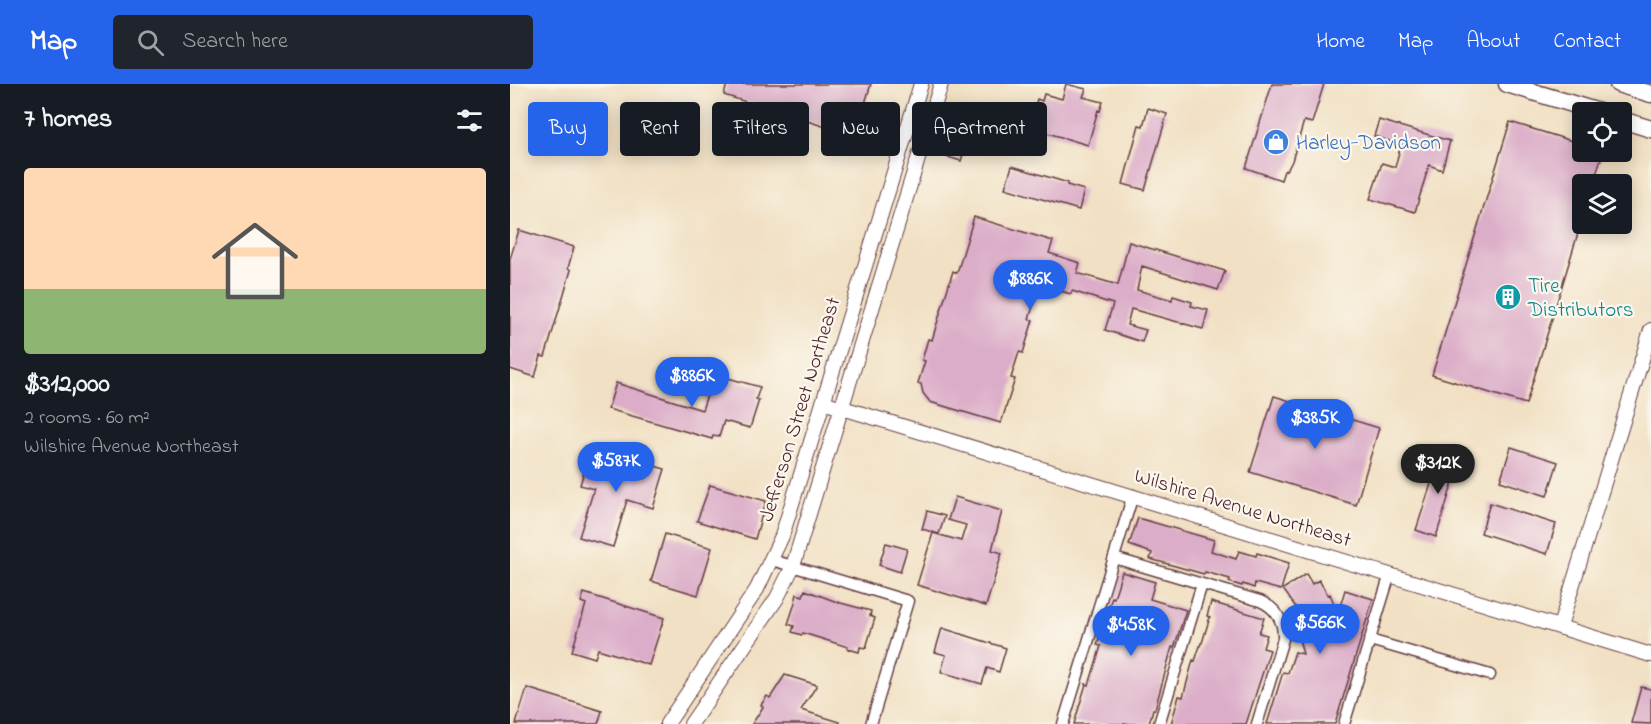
<!DOCTYPE html>
<meta charset="utf-8">
<style>
body{margin:0;font-family:"Indie Flower",sans-serif;background:#20242c;color:#f1f3f6;height:100vh;display:flex;flex-direction:column;font-size:22px;white-space:nowrap}
*{box-sizing:border-box;margin:0}
p{font-size:20px;color:#9ea1a6}
.icon{flex:none;width:33px;height:33px;fill:none;stroke:currentColor;stroke-width:2;stroke-linecap:round;stroke-linejoin:round}
.map{position:relative;flex:1;overflow:hidden}
.sheet{display:flex;flex-direction:column;background:#171b24;width:510px}
.sheet>*{flex:none}
.top-card{position:absolute;left:18px;top:18px;width:570px;height:54px;display:flex;gap:12px}
.controls{position:absolute;left:1062px;top:18px;display:grid;gap:12px}
.controls a{display:grid;place-items:center;width:60px;height:60px;border-radius:6px;background:#171b24;box-shadow:0 3px 15px #0003;font-size:30px}
.price{position:absolute;translate:-50% -51px;padding:0 14px;border-radius:21px;background:#2563eb;color:#fff;font-size:20px;line-height:39px;filter:drop-shadow(0 2px 3px #0008)}
.price::after{content:'';position:absolute;left:50%;top:36px;width:18px;height:14px;margin-left:-9px;background:inherit;clip-path:polygon(0 0,100% 0,50% 100%)}
.price.current{background:#222;color:#fff}
ul{padding:0;list-style:none}
li{display:grid;align-content:center;gap:12px;height:318px;padding:0 24px}
li span{display:grid;place-items:center;height:186px;border-radius:6px;color:#555}
li>.icon{margin-inline-start:auto}
span .icon{width:108px;height:108px;fill:#fffc;stroke-width:1}
li b{font-size:26px}
h2{display:flex;justify-content:space-between;align-items:center;height:72px;padding:0 24px;font-size:26px}
.pill{padding:0 21px;border-radius:6px;background:#171b24;box-shadow:0 3px 15px #0003;font-size:21px;line-height:54px}
.pill.current{background:#2563eb;color:#fff}
header{display:flex;align-items:center;gap:36px;box-sizing:border-box;height:84px;padding:0 30px;background:#2563eb;color:#fff}
header strong{font-size:28px}
nav{display:flex;gap:33px;margin-inline-start:auto;font-size:21px}
.search{width:420px;height:54px;background:#20242c;display:flex;align-items:center;gap:15px;box-sizing:border-box;padding:0 21px;border-radius:6px;color:#9ea1a6;font-size:22px}
main{display:flex;flex:1;min-height:0}
.map>svg:first-child{display:block}
.building{fill:#dbadc8}
.lines{fill:none;stroke-linecap:round;stroke-linejoin:round}
.street-casing{stroke:#633c42;stroke-width:13}
.secondary-casing{stroke:#633c42;stroke-width:16}
.primary-casing{stroke:#633c42;stroke-width:19}
.street{stroke:#fff;stroke-width:10}
.secondary{stroke:#fff;stroke-width:14}
.primary{stroke:#fff;stroke-width:16}
.labels{text-anchor:middle;stroke-width:4.5;stroke-linejoin:round;paint-order:stroke}
.shop-label{font-size:21px;fill:#366cbe;stroke:#fbf7ec;text-anchor:start}
.culture-label{font-size:21px;fill:#0d838f;stroke:#fbf7ec;text-anchor:start}
.street-label{font-size:21px;fill:#4a1f2b;stroke:#fbf7ec}
</style>
<header>
<strong>Map</strong>
<div class="search"><svg class="icon" aria-label="search" viewBox="0 0 24 24"><circle cx="10" cy="10" r="6"/><path d="M15 15l6 6"/></svg>Search here</div>
<nav><a>Home</a><a>Map</a><a>About</a><a>Contact</a></nav>
</header>
<main>
<section class="sheet">
<h2>7 homes<svg class="icon" aria-label="filters" viewBox="0 0 24 24"><path d="M4 7h16M4 17h16"/><circle cx="9" cy="7" r="2"/><circle cx="15" cy="17" r="2"/></svg></h2>
<ul>
<li><span style="background:linear-gradient(#ffd9b3 65%,#8fb573 0)"><svg class="icon" aria-label="home" viewBox="0 0 24 24"><path d="M3 11l9-7 9 7M6 9v11h12V9"/></svg></span><div><b>$312,000</b><p>2 rooms · 60 m²</p><p>Wilshire Avenue Northeast</p></div></li>
</ul>
</section>
<div class="map">
<svg width="1141" height="640" viewBox="0 0 1141 640">
<rect width="100%" height="100%" fill="#fbf7ec"/>
<filter id="ink" filterUnits="userSpaceOnUse"><feTurbulence type="fractalNoise" baseFrequency=".0167" numOctaves="2"/><feDisplacementMap in="SourceGraphic" scale="12" xChannelSelector="R" yChannelSelector="G"/><feConvolveMatrix kernelMatrix="1 2 1 2 8 2 1 2 1" color-interpolation-filters="sRGB"/></filter>
<filter id="wash" filterUnits="userSpaceOnUse"><feTurbulence type="fractalNoise" baseFrequency=".008" numOctaves="4" result="noise"/><feDisplacementMap in="SourceGraphic" scale="24" xChannelSelector="R" yChannelSelector="G"/><feGaussianBlur stdDeviation="1.35" result="paint"/><feColorMatrix in="noise" values="0 0 0 0 0 0 0 0 0 0 0 0 0 0 0 0 0 1.4 0 .05"/><feComposite in="paint" operator="in"/></filter>
<g filter="url(#wash)">
<rect width="100%" height="100%" fill="#f1e0c3"/>
<g id="blocks">
<!-- building -->
<path class="building" d="M217 0H361L345 52 214 11Z
M556 0 576 5 573 13 593 18 590 27 588 26 578 61 524 45 528 34 522 33 527 15 532 17 534 10 552 15Z
M762 0H814L802 39 794 37 782 77 778 85 774 87 771 96 736 84Z
M638 24 657 30 635 106 613 100 629 41 633 42Z
M869 36 940 57 932 86 919 81 905 128 860 115 872 79 885 83 891 61 864 52Z
M1000 38 1072 60V68H1093L1083 100H1072V136L1016 320 922 291Z
M435 44 459 50 451 77 428 70Z
M502 82 558 99 557 101 574 106 569 126 495 104Z
M464 133 543 157 539 169 570 179 567 189 608 201 619 158 715 187 708 206 632 182 627 206 662 216 663 212 682 218 681 222 698 226 693 245 621 225 617 241 636 246 632 258 595 246 603 220 562 207 561 210 530 201 519 235 523 236 513 269 509 268 501 294 505 295 491 339 420 318 413 309 411 300 408 299 415 277 412 276 418 255 422 256 443 187 447 189Z
M9 146 64 163 58 184 61 186 35 273 31 272 25 293 0 285V175Z
M211 292 250 303 246 315 249 316 240 344 214 337 209 353 203 352 202 355 98 325 106 299 192 326 200 302 208 303Z
M764 312 869 344 846 421 740 388Z
M1001 363 1048 378 1037 412 990 397Z
M84 365 155 385 143 424 117 416 103 463 69 453 84 405 70 401 80 367 83 368Z
M931 369 950 375 926 453 906 446Z
M200 401 256 417 245 455 187 437Z
M445 413 492 427 482 466 492 469 476 522 407 501 423 449 451 457 456 441 438 436Z
M980 419 1046 440 1037 470 971 449Z
M417 427 435 432 429 450 412 445Z
M628 434 704 456 701 467 726 475 729 467 746 472 747 469 779 479 771 506 745 499 744 504 733 500 732 502 719 498 720 495 695 488 694 490 640 475 642 469 619 461Z
M155 450 202 464 188 511 141 497Z
M376 459 397 465 390 488 369 481Z
M612 488 645 498 640 515 676 526 664 564 662 563 645 625H643L639 640H564L576 600 579 601 591 562 587 561 591 547 594 548 601 527 598 526 602 513 604 514Z
M796 490 802 500 809 496 818 511 820 510 828 529 835 506 863 515 825 640H757L773 588 778 589 785 568 793 570 786 543 791 542 784 526 787 525 773 505Z
M295 506 327 518 361 527 360 532 365 534 356 564 350 563 349 568 338 565V563L293 549 292 551 282 548 284 542 278 540 284 522 287 510 293 512Z
M74 509 154 534 139 581 88 565 85 574 62 567 76 520 71 518Z
M701 518 754 534 749 549 757 551 753 564 760 566 736 640H661L669 612 673 613 683 576 685 577 691 559H692L700 533 697 532Z
M432 544 496 564 489 588 477 584 472 600 431 588 436 571 425 568Z
M275 591 307 601 291 626 330 638V640H242L253 623 251 621 257 612 260 614Z
M1131 603 1141 605V640L1121 639Z
M17 604 92 627 88 640H6Z"/>
</g>
</g>
<g filter="url(#ink)">
<use href="#blocks" fill-opacity="0" stroke="#633c42" stroke-width="1.5"/>
<g class="lines">
<!-- street casing -->
<g class="street-casing">
<path id="street" d="M604 474 750 517C766 524 774 537 773 555L747 640
M262 476 398 517 361 640
M860 556 980 591
M553 640 623 411
M649 640 692 500
M834 640 880 490"/>
</g>
<!-- secondary casing -->
<g class="secondary-casing">
<path id="secondary" d="M313 318 1141 571
M1050 542 1141 246
M157 640 247 505 272 452 411 0
M181 640 267 514 283 482 431 0"/>
</g>
<!-- primary casing -->
<g class="primary-casing">
<path id="primary" d="M997 0 1089 28
M1108 0 1141 10
M1112 36 1141 45"/>
</g>
<!-- street -->
<use href="#street" class="street"/>
<!-- secondary -->
<use href="#secondary" class="secondary"/>
<!-- primary -->
<use href="#primary" class="primary"/>
</g>
</g>
<!-- icons -->
<defs>
<g id="shop-disc" transform="scale(1.35)"><circle r="9.5" fill="#3f7fe0" stroke="#fbf7ec"/><path d="M-5-2.5h2.3a2.7 3.5 0 0 1 5.4 0H5L5.5 6h-11ZM-1.5-2.5h3a1.5 2.3 0 0 0-3 0Z" fill="#fff"/></g>
<g id="building-disc" transform="scale(1.35)"><circle r="9.5" fill="#0f9aa8" stroke="#fbf7ec"/><path d="M-4-6H4V6H1V3H-1V6H-4ZM-2.5-4.3h1.7v1.8h-1.7ZM.8-4.3h1.7v1.8H.8ZM-2.5-1h1.7V.8h-1.7ZM.8-1h1.7V.8H.8Z" fill="#fff"/></g>
</defs>
<g fill-rule="evenodd">
<use href="#shop-disc" x="766" y="58"/>
<use href="#building-disc" x="998" y="213"/>
</g>
<g class="labels">
<!-- shop labels -->
<g class="shop-label">
<text x="786" y="65">Harley-Davidson</text>
</g>
<!-- culture labels -->
<g class="culture-label">
<text x="1018" y="208">Tire<tspan x="1018" dy="24">Distributors</tspan></text>
</g>
<!-- street labels -->
<g class="street-label">
<text transform="translate(289 325) rotate(-73)" y="7">Jefferson Street Northeast</text>
<text transform="translate(733 423) rotate(17)" y="7">Wilshire Avenue Northeast</text>
</g>
</g>
</svg>
<div class="controls">
<a><svg class="icon" aria-label="locate" viewBox="0 0 24 24"><circle cx="12" cy="12" r="6"/><path d="M12 2v4M12 18v4M2 12h4M18 12h4"/></svg></a>
<a><svg class="icon" aria-label="layers" viewBox="0 0 24 24"><path d="M12 4l9 5-9 5-9-5zM3 14l9 5 9-5"/></svg></a>
</div>
<b class="price" style="left:520px;top:227px">$886K</b>
<b class="price" style="left:182px;top:324px">$886K</b>
<b class="price" style="left:805px;top:366px">$385K</b>
<b class="price" style="left:106px;top:409px">$587K</b>
<b class="price current" style="left:928px;top:411px">$312K</b>
<b class="price" style="left:810px;top:571px">$566K</b>
<b class="price" style="left:621px;top:573px">$458K</b>
<div class="top-card">
<a class="pill current">Buy</a>
<a class="pill">Rent</a>
<a class="pill">Filters</a>
<a class="pill">New</a>
<a class="pill">Apartment</a>
</div>
</div>
</main>
